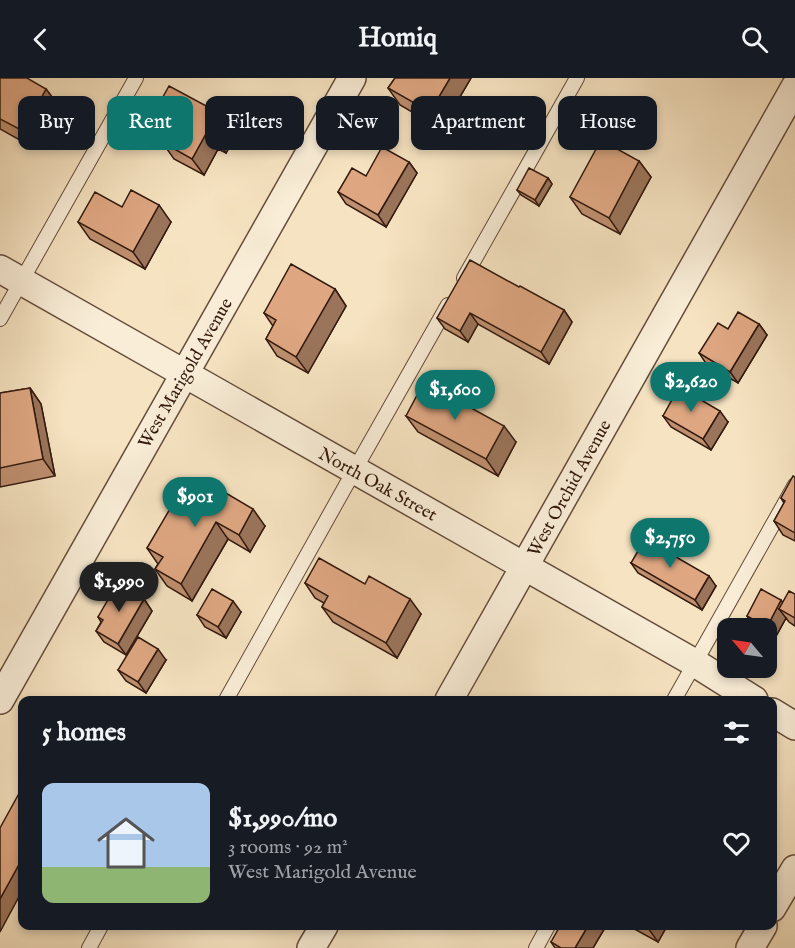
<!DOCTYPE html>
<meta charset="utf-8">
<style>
body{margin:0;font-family:"IM FELL English",serif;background:#242831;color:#f1f3f6;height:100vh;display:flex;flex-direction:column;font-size:22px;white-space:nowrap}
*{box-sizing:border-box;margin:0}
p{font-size:20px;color:#9ea1a6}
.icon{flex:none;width:33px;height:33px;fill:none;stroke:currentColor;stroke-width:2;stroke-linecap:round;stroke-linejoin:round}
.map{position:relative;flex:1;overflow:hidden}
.drawer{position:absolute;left:18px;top:618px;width:759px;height:234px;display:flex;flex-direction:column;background:#171b24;border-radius:12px;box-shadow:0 3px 9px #0003}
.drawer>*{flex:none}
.guide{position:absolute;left:18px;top:18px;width:759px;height:54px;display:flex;gap:12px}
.needle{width:39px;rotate:299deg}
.fabs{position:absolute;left:717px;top:540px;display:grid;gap:12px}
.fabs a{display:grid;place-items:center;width:60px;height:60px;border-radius:12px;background:#171b24;box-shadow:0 3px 9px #0003;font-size:30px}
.price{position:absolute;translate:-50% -51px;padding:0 14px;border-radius:21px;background:#0f766e;color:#fff;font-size:20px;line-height:39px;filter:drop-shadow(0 2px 3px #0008)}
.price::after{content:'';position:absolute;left:50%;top:36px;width:18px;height:14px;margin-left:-9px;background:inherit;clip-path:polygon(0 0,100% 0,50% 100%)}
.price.on{background:#222;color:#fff}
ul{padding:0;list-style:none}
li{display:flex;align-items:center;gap:18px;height:150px;padding:0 24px}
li+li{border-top:2px solid #363941}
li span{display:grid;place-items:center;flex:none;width:168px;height:120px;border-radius:12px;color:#555}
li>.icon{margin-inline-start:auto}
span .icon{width:72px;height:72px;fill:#fffc;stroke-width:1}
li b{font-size:26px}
h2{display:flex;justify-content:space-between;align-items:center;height:72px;padding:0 24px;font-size:26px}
.chip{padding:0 21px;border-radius:12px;background:#171b24;box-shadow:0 3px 9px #0003;font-size:21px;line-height:54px}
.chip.on{background:#0f766e;color:#fff}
header{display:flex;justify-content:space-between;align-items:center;height:78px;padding:0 24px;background:#171b24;font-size:27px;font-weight:700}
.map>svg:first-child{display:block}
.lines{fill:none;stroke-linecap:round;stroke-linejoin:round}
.service-casing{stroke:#644c3b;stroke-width:16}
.minor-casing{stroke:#644c3b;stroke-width:30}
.service{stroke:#f9edd7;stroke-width:14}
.minor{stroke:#f9edd7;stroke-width:27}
.wall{fill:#bf9070;stroke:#331a0e;stroke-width:1.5}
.shaded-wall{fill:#9b755b;stroke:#331a0e;stroke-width:1.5}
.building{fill:#dea782;stroke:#331a0e;stroke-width:1.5}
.labels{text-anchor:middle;stroke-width:6;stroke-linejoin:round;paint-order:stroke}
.street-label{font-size:18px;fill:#331a0e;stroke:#f9edd7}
</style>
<header><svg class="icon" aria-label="back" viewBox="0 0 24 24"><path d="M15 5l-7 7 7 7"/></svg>Homiq<svg class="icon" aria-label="search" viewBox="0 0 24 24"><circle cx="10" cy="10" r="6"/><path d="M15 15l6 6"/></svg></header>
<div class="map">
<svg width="795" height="870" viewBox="0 0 795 870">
<rect width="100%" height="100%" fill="#f6e3c1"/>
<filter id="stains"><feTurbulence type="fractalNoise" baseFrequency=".00333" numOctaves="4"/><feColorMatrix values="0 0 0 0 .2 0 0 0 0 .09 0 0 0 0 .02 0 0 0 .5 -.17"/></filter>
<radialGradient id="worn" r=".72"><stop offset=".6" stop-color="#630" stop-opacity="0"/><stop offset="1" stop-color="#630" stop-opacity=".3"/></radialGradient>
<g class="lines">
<!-- service casing -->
<g class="service-casing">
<path id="service" d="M464 200 577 0
M0 241 136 0
M226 622 354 393 448 227
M674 622 795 407
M89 870 101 848
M536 870 548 848"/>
</g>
<!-- minor casing -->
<g class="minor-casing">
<path id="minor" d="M0 191 695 585 754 622
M0 622 352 0
M449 622 795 9
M772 634 795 648
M772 830 795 791
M311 870 324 848
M750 870 763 848"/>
</g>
<!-- service -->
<use href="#service" class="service"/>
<!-- minor -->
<use href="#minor" class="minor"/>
</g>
<!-- wall -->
<path class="wall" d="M0 0 46 11 58 27 34 70 0 51Z
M395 0H471L441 51 400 27 388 10Z
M154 35 237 55 226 75 218 71 204 97 174 81 162 64 168 54 165 52Z
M639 83 651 99 620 156 582 136 570 119Z
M409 84 417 95 386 149 346 126 338 114 366 98Z
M548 100 552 106 539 128 521 117 517 112Z
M122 129 171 144 145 191 90 161 78 144Z
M519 209 564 232 572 244 549 286 478 246 468 264 445 251 437 240Z
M335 211 346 228 308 295 277 278 266 261 273 248 264 235Z
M759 246 767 257 738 305 707 287 699 275 728 251Z
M30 310 41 326 55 398 0 409V315Z
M406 338 516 364 498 398 418 354Z
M663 338 728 344 711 372 671 349Z
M795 399V463L783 457 774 443 784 425 781 420Z
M188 426 265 448 250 474 228 461 192 523 167 508 155 491 158 486 147 470Z
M631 485 716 508 702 532 638 495Z
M305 505 365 506 421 536 397 580 333 544 322 529 324 525 315 520Z
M795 516V548L789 544 786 540 775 560 766 556V550H755L747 538 783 524Z
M144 521 152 533 126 577 104 564 96 553 101 544 98 539Z
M241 534 226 560 205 549 197 537Z
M166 582 146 615 126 603 118 592Z
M606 848 593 870H555L551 864Z
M629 848H667L658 864Z"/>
<!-- shaded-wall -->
<path class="shaded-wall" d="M450 0H471L441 51 430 34Z
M46 11 58 27 34 70 23 53Z
M225 38 237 55 226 75 214 58Z
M207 54 218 71 204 97 192 81Z
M639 83 651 99 620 156 609 140Z
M409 84 417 95 386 149 378 137Z
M548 100 552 106 539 128 535 122Z
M159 127 171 144 145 191 133 174Z
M335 211 346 228 308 295 296 279Z
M564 232 572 244 549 286 541 274Z
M470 235 478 246 468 264 460 253Z
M759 246 767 257 738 305 730 294Z
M30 310 41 326 55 398 43 381Z
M720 333 728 344 711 372 703 361Z
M504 348 516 364 498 398 486 381Z
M253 431 265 448 250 474 239 457Z
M216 444 228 461 192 523 181 506Z
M709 498 716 508 702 532 695 522Z
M144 521 152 533 126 577 118 566Z
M410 521 421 536 397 580 386 565Z
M781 522 789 533 779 531 786 540 775 560 767 549Z
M233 523 241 534 226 560 218 549Z
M158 571 166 582 146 615 138 604Z
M22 781V813L0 854V821Z
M588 848H606L593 870H575Z
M649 848H667L658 864 648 850Z"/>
<!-- building -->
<path class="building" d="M0 0H27L46 11 23 53 0 41Z
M395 0H450L430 34 388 10Z
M169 8 225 38 214 58 207 54 192 81 162 64 173 46 154 35Z
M601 62 639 83 609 140 570 119Z
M382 69 409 84 378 137 338 114 352 90 366 98Z
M529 90 548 100 535 122 517 112Z
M131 112 159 127 133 174 78 144 95 114 122 129Z
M470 182 519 209 520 208 564 232 541 274 470 235 460 253 437 240Z
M291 186 335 211 296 279 266 261 276 242 264 235Z
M738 234 759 246 730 294 699 275 718 245 728 251Z
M424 304 504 348 486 381 406 338Z
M679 309 720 333 703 361 663 338Z
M30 310 43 381 0 390V315Z
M793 398 795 399V455L774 443 785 423 781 420Z
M202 401 253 431 239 457 216 444 181 506 155 491 163 479 147 470 177 419 188 426Z
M645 461 709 498 695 522 631 485Z
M319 480 365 506 369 498 410 521 386 565 322 529 328 518 305 505Z
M117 506 144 521 118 566 96 553 103 542 98 539Z
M212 511 233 523 218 549 197 537Z
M761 511 781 522 767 549 747 538Z
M789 513 795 516V540L779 531Z
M138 559 158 571 138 604 118 592Z
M22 710V781L0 821V750Z
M560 848H588L575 870H561L551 864Z"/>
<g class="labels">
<!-- street labels -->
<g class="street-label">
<text transform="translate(185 295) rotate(-60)" y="6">West Marigold Avenue</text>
<text transform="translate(378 406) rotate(29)" y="6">North Oak Street</text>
<text transform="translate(569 410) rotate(-61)" y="6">West Orchid Avenue</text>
</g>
</g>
<rect width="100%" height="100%" filter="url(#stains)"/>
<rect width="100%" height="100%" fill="url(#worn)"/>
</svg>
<div class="fabs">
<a><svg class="needle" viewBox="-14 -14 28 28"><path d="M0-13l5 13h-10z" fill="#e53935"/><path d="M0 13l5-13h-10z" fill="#9ea1a6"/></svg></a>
</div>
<b class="price" style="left:691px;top:335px">$2,620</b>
<b class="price" style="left:455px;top:343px">$1,600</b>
<b class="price" style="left:195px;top:450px">$901</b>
<b class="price" style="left:670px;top:491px">$2,750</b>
<b class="price on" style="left:119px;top:535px">$1,990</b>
<div class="guide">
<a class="chip">Buy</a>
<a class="chip on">Rent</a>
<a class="chip">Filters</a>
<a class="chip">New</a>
<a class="chip">Apartment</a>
<a class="chip">House</a>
</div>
<section class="drawer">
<h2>5 homes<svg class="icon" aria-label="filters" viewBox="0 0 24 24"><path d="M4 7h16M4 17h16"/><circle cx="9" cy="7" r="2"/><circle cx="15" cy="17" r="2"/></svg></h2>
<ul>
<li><span style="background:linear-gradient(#a9c7e8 70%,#8fb573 0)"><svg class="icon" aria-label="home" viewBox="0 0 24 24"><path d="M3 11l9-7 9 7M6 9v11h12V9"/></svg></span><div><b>$1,990/mo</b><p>3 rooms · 92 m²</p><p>West Marigold Avenue</p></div><svg class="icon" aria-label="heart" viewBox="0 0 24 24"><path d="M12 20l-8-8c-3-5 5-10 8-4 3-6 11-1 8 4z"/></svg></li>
</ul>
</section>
</div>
